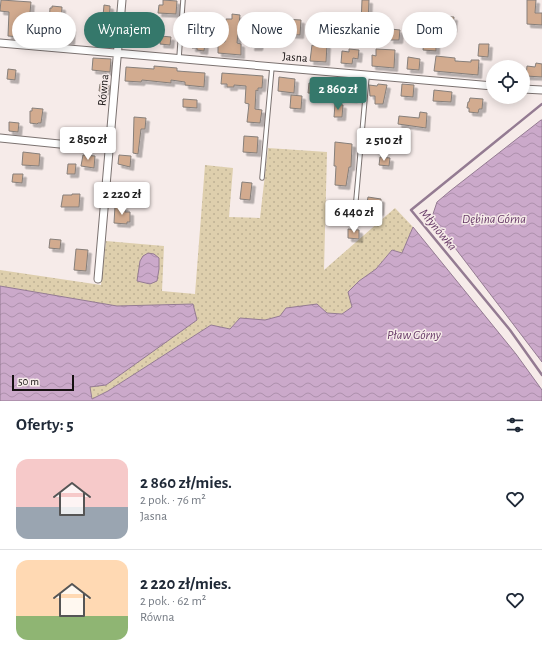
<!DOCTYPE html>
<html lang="pl">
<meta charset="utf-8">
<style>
body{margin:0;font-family:"Alegreya Sans",sans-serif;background:#f6f6f7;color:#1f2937;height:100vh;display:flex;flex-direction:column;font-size:15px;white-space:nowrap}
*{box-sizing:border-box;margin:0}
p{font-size:13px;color:#747a83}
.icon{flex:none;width:22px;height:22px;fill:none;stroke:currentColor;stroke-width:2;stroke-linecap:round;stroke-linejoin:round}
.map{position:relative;height:401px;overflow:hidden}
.sheet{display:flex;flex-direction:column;background:#fff;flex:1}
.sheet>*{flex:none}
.top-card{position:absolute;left:12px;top:12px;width:518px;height:36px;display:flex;gap:8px}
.fabs{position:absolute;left:486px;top:60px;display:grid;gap:8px}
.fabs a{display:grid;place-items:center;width:44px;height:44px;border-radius:50%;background:#fff;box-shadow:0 2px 10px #0003;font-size:20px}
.scale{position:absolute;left:12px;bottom:10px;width:62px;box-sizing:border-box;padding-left:4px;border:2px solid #151111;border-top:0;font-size:11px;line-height:14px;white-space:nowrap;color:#151111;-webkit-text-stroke:3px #f6ebe9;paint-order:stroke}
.price{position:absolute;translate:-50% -34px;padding:0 9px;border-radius:4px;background:#fff;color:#222;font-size:13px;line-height:26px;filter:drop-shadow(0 1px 2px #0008)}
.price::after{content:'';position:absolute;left:50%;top:24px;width:12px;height:9px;margin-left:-6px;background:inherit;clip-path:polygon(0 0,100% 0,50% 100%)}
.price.selected{background:#35786b;color:#fff}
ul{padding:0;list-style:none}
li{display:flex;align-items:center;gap:12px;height:100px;padding:0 16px}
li+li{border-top:1px solid #e0e1e3}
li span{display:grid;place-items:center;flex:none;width:112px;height:80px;border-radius:12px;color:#555}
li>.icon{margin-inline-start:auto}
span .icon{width:48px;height:48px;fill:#fffc;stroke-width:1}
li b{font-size:17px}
h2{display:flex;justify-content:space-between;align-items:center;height:48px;padding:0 16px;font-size:17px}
.chip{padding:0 14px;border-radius:18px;background:#fff;box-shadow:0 2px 10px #0003;font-size:14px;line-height:36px}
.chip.selected{background:#35786b;color:#fff}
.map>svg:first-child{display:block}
.grass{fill:url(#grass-dots)}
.water{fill:url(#water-waves);stroke:#947b92}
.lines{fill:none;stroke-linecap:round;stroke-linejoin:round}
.stream{stroke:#947b92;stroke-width:2.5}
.building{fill:#d2ab8f;stroke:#867f7a;filter:url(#shadow)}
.lane-casing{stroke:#7b7270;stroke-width:5.5}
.street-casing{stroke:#7b7270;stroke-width:9}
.lane{stroke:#fff;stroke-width:3.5}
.street{stroke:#fff;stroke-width:7}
.labels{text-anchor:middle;stroke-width:3;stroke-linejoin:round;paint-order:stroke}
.street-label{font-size:12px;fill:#151111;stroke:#f6ebe9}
.water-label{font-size:13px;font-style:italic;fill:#683b68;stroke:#f6ebe9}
</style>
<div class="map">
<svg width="542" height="401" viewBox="0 0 542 401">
<defs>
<pattern id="grass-dots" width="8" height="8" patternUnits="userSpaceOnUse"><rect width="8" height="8" fill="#decfad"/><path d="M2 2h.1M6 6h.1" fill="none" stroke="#beb194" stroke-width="1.8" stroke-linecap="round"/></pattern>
<pattern id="water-waves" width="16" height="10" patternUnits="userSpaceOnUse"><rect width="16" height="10" fill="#cba9ca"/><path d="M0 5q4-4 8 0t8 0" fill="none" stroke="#ad90ac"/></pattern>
<filter id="shadow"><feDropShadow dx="3.5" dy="3.5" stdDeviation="0" flood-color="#0004"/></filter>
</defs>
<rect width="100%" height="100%" fill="#f6ebe9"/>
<!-- grass -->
<path class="grass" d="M268 148 327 152 324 270 395 208 413 227 402 253 392 250 376 269 359 281 352 307 342 314 327 313 280 316 265 320 240 318 230 329 211 325 108 391 92 399 89 387 193 304 117 306 0 286V270L101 285 106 241 164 246 162 291 195 294 205 165 233 168 229 217 260 218Z"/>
<!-- water -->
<path class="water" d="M541 120H542V362L436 223 433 214 437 202 450 191Z
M413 227 516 354 542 390V401H0V286L117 306 193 304 197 320 106 385 90 387 92 399 108 391 211 325 230 329 240 318 265 320 280 316 286 308 317 304 327 313 342 314 352 307 348 292 359 281 376 269 392 250 402 253Z
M148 253 154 254 159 258V269L157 281 150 284 137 281 140 261 143 256Z"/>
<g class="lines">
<!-- stream -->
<path class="stream" d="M542 104 411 210 510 330 542 375"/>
</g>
<!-- building -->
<path class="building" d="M1 0 31 2 29 23 49 24 50 8H52V6L62 7 61 25 70 26V28H72L71 41 8 36 9 12 0 11Z
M163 0 177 1 176 14 158 13 159 5H163Z
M362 0H369L368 25 361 24Z
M527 0H536L535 13H542V25L527 24Z
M104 5 110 6 109 31 113 32 112 45 100 44 103 23H98L99 16H103Z
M232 14 240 15 237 43 241 44V55L218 53V42H225L226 19H232Z
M439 16 454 17 453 29 438 28Z
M284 19 301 20 300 35 283 34Z
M130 25 142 26 141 40 128 41Z
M254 25 264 26V28L270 29 269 43 260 42 259 47H251Z
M315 27 327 28 326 45H327L326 62 310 61 312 45 314 46Z
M391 29 400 30 399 40H390Z
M193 35 206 36 204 51 197 50V48H192Z
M161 36 171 37 170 45 160 44Z
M424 41 436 43V51L423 50Z
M479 44H489L488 57 478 56Z
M349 49 359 50 358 59 353 58 352 64 341 63 342 51 349 52Z
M376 49 395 50 394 68 372 66V55L376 56Z
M436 56 455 58V61L471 62V60H479L478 75 434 71Z
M408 57 420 59 419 70 407 69Z
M93 58 111 59 110 72 92 70Z
M536 63 542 64V77L526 76 527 66 535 67Z
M154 66 177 68V71L205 73 204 87 185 85V82L171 80V83L142 80 141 82 125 81 126 67 154 69Z
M8 69 16 70 15 80 7 79Z
M222 73 263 76 262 88H258V91L256 90 255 109 262 110 260 123 247 122 249 104 245 103 246 86 234 85V87H227V84H221Z
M279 77 295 79 294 93 278 91Z
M318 80 326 81 325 94 308 93 309 83H318Z
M340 83 363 84 362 93 355 92 354 99 340 98Z
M100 84 109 85V91H99Z
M378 84 387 85 383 104H375V96H370L369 85 377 86Z
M402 84 414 85 413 97 401 96Z
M434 90 452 92 451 102 433 101Z
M291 95 302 96 301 109 290 108Z
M470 98 483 99 482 109H479L478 113 469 112V108H467L468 102H469Z
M183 99 197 100V108L183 107Z
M335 104 343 105 342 117H334Z
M32 108 43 109 41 123H38L37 124 30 123V111H32Z
M420 112 427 113 426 128 398 124 399 116 419 118Z
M134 117 146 118 145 129H141L138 154 133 153Z
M9 122 19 123 18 132 9 131Z
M244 136 258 137 257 153 243 152Z
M335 142 352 144 351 167H349L346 186 335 185 336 166H334Z
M23 152 40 154 39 166 22 165Z
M83 155 95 156 94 168 81 166Z
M119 155 131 156 130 167 118 164Z
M380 157 390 158 389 166 379 165Z
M68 164H76L75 174H67Z
M13 174H23L22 183 12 182Z
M242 182 252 183 250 200 240 199Z
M72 194H80L79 207H61L63 195H72Z
M368 197 381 199 380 212H377V215L365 214Z
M115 206 125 207V212H130V222H127V224L114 223Z
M348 229 359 230V239L348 238Z
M50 239 61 240 60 249 49 248Z
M76 249 88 250 86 271 74 270Z"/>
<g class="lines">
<!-- lane casing -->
<g class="lane-casing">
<path id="lane" d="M179 58 183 0
M262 178 272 67
M356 200 367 76"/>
</g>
<!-- street casing -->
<g class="street-casing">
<path id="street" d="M0 43 493 86
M523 89 542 90
M0 138 109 149
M98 279 122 0"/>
</g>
<!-- lane -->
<use href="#lane" class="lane"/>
<!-- street -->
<use href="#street" class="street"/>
</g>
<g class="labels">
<!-- street labels -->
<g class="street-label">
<text transform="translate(295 57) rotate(5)" y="4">Jasna</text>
<text transform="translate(103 90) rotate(-85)" y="4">Równa</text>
</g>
<!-- water labels -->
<g class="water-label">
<text x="494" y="223">Dębina Górna</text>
<text transform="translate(439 229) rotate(50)" y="5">Młynówka</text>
<text x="414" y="339">Pław Górny</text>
</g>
</g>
</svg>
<div class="fabs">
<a><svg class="icon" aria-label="locate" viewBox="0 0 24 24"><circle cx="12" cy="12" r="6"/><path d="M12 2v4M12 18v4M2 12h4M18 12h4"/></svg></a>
</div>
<div class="scale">50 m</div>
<b class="price selected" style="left:338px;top:111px">2 860 zł</b>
<b class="price" style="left:88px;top:161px">2 850 zł</b>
<b class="price" style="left:384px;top:162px">2 510 zł</b>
<b class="price" style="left:122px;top:216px">2 220 zł</b>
<b class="price" style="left:354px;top:234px">6 440 zł</b>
<div class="top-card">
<a class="chip">Kupno</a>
<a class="chip selected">Wynajem</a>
<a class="chip">Filtry</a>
<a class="chip">Nowe</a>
<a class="chip">Mieszkanie</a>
<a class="chip">Dom</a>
</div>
</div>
<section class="sheet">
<h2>Oferty: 5<svg class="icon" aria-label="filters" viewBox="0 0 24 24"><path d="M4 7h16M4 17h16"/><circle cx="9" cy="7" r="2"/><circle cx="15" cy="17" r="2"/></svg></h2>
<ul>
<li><span style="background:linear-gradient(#f6c9c9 60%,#9aa5b1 0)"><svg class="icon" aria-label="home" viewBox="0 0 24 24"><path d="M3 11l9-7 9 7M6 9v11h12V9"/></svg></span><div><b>2 860 zł/mies.</b><p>2 pok. · 76 m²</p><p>Jasna</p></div><svg class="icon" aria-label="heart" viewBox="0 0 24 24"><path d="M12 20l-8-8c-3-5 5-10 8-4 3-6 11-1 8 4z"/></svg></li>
<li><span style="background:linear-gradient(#ffd9b3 70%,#8fb573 0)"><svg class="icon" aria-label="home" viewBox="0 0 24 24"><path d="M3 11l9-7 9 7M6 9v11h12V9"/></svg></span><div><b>2 220 zł/mies.</b><p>2 pok. · 62 m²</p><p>Równa</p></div><svg class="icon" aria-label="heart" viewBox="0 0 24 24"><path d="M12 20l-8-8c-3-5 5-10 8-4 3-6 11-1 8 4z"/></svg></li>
</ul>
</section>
